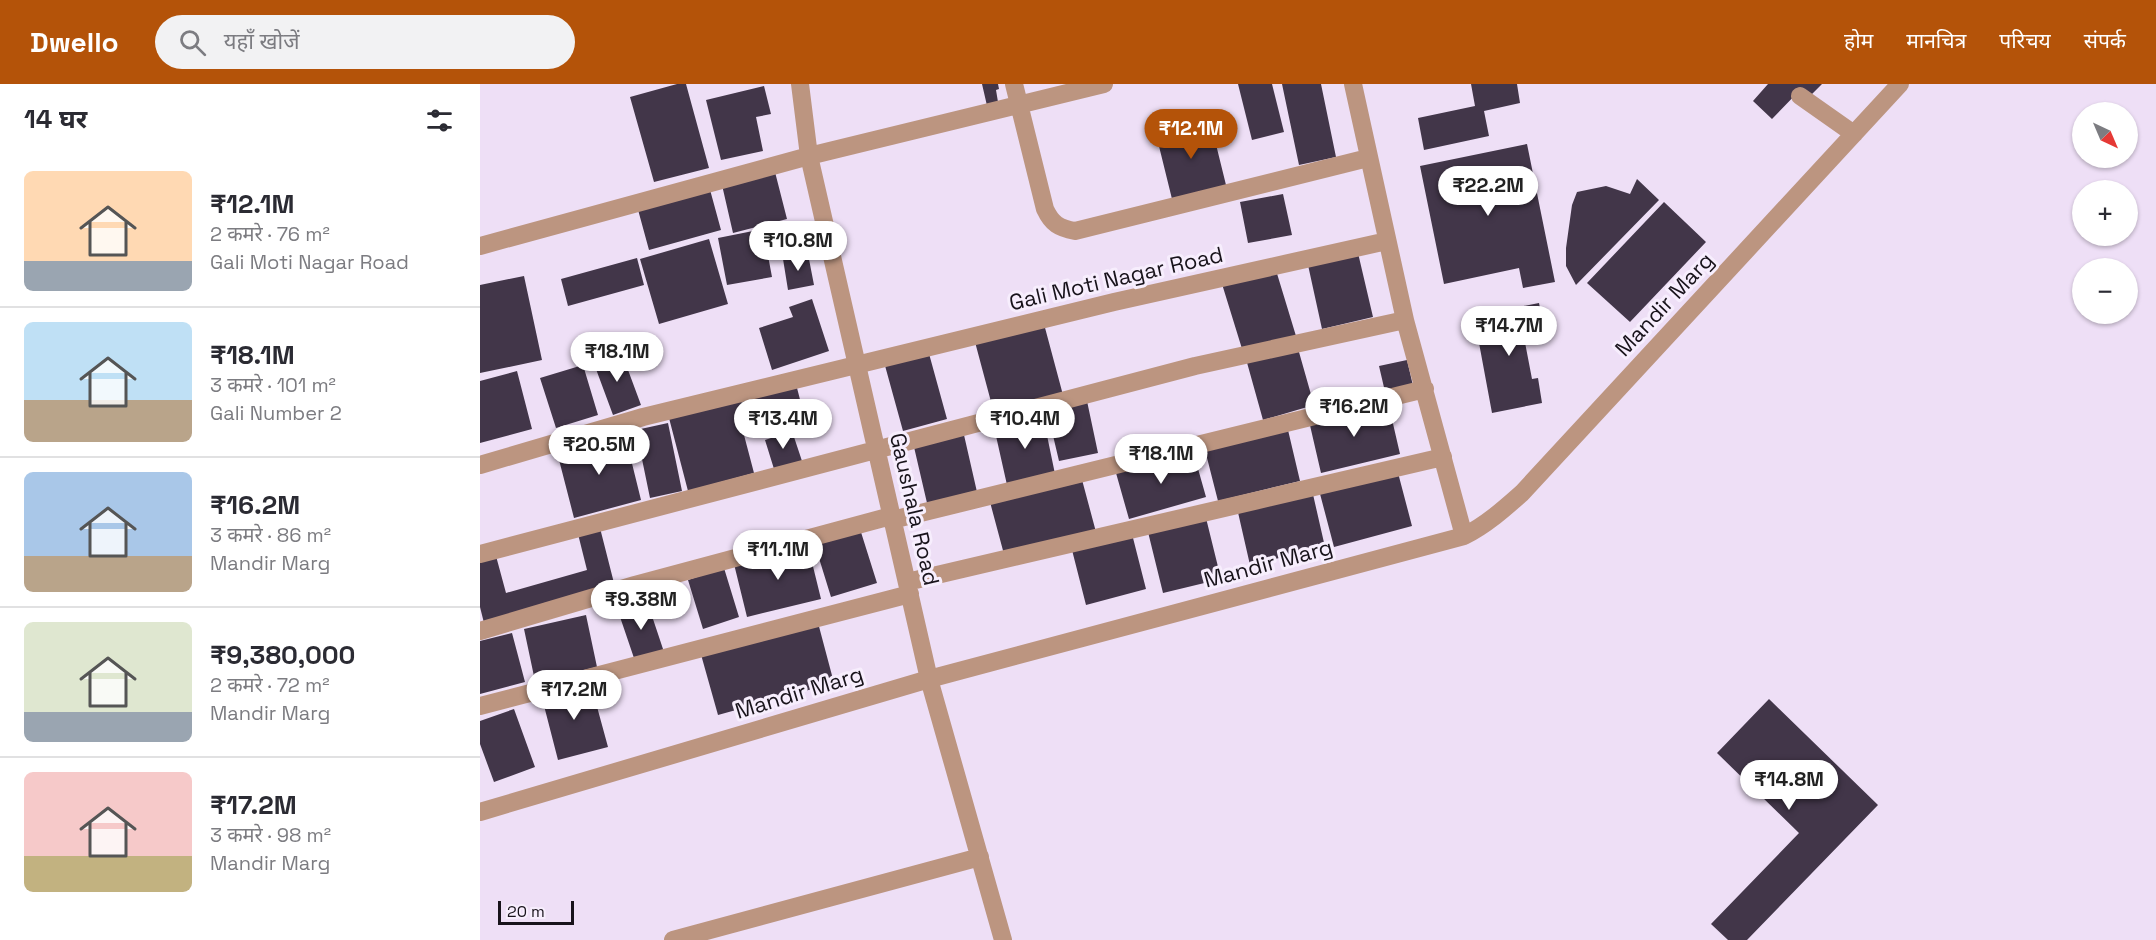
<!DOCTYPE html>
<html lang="hi">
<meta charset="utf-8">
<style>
body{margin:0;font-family:"Space Grotesk","Noto Sans Devanagari",sans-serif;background:#f2f2f3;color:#2b2b33;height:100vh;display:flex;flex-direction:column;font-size:22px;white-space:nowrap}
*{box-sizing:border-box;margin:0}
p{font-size:20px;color:#7c7c81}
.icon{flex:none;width:33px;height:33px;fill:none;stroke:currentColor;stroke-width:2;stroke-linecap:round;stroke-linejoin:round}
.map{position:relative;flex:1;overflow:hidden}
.details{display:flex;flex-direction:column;background:#fff;width:480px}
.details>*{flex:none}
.needle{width:39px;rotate:136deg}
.tools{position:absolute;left:1592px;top:18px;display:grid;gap:12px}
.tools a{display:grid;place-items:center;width:66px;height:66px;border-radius:50%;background:#fff;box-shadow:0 2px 4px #0004;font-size:30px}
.scale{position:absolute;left:18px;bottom:15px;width:76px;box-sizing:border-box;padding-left:6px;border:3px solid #18131b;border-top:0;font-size:16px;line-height:21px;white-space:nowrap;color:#18131b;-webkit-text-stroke:4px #f7eefd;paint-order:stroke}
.price{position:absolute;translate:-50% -51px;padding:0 14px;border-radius:21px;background:#fff;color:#222;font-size:20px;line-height:39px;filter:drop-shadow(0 2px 3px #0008)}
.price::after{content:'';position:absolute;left:50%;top:36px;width:18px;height:14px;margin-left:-9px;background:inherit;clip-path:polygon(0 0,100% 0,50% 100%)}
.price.active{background:#b45309;color:#fff}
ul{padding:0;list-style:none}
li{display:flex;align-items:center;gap:18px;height:150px;padding:0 24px}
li+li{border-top:2px solid #e1e1e2}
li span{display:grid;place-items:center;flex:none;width:168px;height:120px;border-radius:9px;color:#555}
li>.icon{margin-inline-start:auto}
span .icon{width:72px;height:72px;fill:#fffc;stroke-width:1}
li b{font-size:26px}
h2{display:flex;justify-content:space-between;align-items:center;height:72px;padding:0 24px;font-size:26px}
header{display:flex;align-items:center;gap:36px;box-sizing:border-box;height:84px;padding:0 30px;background:#b45309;color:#fff}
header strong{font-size:28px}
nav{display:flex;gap:33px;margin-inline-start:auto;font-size:21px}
.search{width:420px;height:54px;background:#f2f2f3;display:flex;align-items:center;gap:15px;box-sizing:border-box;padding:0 21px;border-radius:33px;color:#7c7c81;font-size:22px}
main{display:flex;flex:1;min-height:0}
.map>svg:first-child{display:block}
.building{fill:#423649}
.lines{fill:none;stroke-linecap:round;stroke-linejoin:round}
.minor{stroke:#bc9580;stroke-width:18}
.labels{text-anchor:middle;stroke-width:6;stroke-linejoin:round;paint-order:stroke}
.street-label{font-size:22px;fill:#18131b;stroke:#f7eefd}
</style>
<header>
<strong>Dwello</strong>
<div class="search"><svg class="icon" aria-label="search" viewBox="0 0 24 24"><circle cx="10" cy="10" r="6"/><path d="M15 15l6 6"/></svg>यहाँ खोजें</div>
<nav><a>होम</a><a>मानचित्र</a><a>परिचय</a><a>संपर्क</a></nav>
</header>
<main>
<section class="details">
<h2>14 घर<svg class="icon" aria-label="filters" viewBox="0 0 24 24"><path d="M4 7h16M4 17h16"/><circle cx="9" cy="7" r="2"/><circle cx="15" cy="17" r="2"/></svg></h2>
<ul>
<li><span style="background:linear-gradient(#ffd9b3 75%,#9aa5b1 0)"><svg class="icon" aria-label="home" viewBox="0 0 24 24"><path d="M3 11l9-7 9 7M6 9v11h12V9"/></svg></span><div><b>₹12.1M</b><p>2 कमरे · 76 m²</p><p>Gali Moti Nagar Road</p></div></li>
<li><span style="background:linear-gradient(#bfe0f5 65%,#b9a48a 0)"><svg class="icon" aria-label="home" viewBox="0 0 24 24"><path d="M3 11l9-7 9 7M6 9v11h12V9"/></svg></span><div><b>₹18.1M</b><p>3 कमरे · 101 m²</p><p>Gali Number 2</p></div></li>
<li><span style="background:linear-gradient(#a9c7e8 70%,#b9a48a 0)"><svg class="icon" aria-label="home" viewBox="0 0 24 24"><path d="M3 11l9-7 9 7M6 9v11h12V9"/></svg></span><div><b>₹16.2M</b><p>3 कमरे · 86 m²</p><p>Mandir Marg</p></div></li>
<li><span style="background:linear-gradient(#dfe7d0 75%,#9aa5b1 0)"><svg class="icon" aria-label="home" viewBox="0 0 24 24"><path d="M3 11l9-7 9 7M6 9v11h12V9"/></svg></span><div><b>₹9,380,000</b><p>2 कमरे · 72 m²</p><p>Mandir Marg</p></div></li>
<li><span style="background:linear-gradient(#f6c9c9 70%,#c2b280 0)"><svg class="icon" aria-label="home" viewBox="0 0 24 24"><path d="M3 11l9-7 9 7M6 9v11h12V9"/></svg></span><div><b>₹17.2M</b><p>3 कमरे · 98 m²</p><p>Mandir Marg</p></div></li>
</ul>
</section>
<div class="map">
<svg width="1676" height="856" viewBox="0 0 1676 856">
<rect width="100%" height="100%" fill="#eedff6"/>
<!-- building -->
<path class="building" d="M197 0H206L229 84 174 98 150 13Z
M502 0H518L519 5 516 6 519 24 508 26Z
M758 0H792L804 48 772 56Z
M802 0H841L856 73 819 81Z
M991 0H1037L1040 19 1004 27 1009 52 944 66 938 34 995 22Z
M1288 0H1342L1330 12 1322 4 1292 35 1273 17Z
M284 2 291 30 276 33 283 67 241 76 226 16Z
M730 36 746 101 692 115 676 50Z
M1047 60 1075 198 1043 204 1039 184 964 200 940 82Z
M295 88 307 135 253 149 242 101Z
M1157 95 1179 116 1096 201 1086 182V164L1092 121 1097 108 1126 102 1150 110Z
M229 102 241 146 169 166 157 122Z
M803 110 812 151 768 159 760 118Z
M1184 118 1226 158 1150 238 1107 199Z
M283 145 292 193 247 201 238 154Z
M229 155 248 220 179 240 160 175Z
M878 169 893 233 842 245 828 181Z
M328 170 334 201 308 206 303 175Z
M157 174 164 201 88 222 81 195Z
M795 183 816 252 763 268 742 200Z
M44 192 62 276 0 289V201Z
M332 215 349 267 292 286 279 244 313 233 309 223Z
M1059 219 1064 244 1043 248 1052 295 1058 294 1062 319 1012 329 994 232Z
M564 240 583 311 514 329 495 258Z
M817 261 834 321 783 336 766 275Z
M448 266 467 335 423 347 404 278Z
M141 267 161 321 133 331 113 277Z
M927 276 934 306 906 312 899 282Z
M103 281 118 331 76 344 60 294Z
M37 287 52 345 0 359V297Z
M316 300 325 335 264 351 274 389 208 407 189 334Z
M607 317 618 369 579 377 567 326Z
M908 318 920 370 841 389 829 337Z
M563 332 575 390 527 401 514 343Z
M188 339 202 407 170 414 156 346Z
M808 346 820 397 738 417 725 366Z
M312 347 322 377 294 385 285 356Z
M145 351 161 416 94 434 77 368Z
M484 351 497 408 447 419 434 363Z
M713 367 726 413 649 435 636 389Z
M917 385 932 442 854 463 839 406Z
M601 392 616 448 525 474 510 418Z
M832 406 845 463 770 481 757 424Z
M726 434 741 495 683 509 668 448Z
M120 444 135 503 4 539 0 523V477L16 472 26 509 107 486 98 450Z
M380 445 397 499 351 513 334 458Z
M652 450 666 505 606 521 592 466Z
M328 462 341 515 267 533 254 480Z
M244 484 259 533 223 545 208 496Z
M167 517 184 568 155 577 138 527Z
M106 531 117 583 55 597 44 545Z
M337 535 354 599 238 631 220 567Z
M32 549 45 598 0 610V557Z
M110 597 128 663 78 676 61 610Z
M1289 615 1398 721 1267 856H1248L1231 840 1319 749 1237 669Z
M34 625 55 683 14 698 0 660V637Z"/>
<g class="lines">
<!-- minor -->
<path class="minor" d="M320 0 329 72 449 595 523 856
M534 0 565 125C572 140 579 144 595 147L888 74
M873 0 925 236 984 452
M1320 12 1374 50
M0 162 329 72 624 0
M0 381 163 333 634 218 907 157
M412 436 945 305
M0 470 715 282 925 236
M427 498 963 373
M0 547 155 501 411 432
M0 622 430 510
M0 728 449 595 984 452C1006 441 1024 425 1042 409L1420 0
M193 856 500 773"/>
</g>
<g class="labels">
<!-- street labels -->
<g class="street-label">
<text transform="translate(636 194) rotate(-13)" y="8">Gali Moti Nagar Road</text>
<text transform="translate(1184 220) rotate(-47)" y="8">Mandir Marg</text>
<text transform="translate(435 425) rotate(77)" y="8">Gaushala Road</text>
<text transform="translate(788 479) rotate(-15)" y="8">Mandir Marg</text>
<text transform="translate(319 608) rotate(-17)" y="8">Mandir Marg</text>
</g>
</g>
</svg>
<div class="tools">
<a><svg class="needle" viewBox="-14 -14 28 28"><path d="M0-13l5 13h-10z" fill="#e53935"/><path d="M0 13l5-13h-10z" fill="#7c7c81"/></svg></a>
<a>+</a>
<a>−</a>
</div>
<div class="scale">20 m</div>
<b class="price active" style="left:711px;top:76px">₹12.1M</b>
<b class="price" style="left:1008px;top:133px">₹22.2M</b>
<b class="price" style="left:318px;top:188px">₹10.8M</b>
<b class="price" style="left:1029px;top:273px">₹14.7M</b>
<b class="price" style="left:137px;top:299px">₹18.1M</b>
<b class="price" style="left:874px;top:354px">₹16.2M</b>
<b class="price" style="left:303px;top:366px">₹13.4M</b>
<b class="price" style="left:545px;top:366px">₹10.4M</b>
<b class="price" style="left:119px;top:392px">₹20.5M</b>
<b class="price" style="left:681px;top:401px">₹18.1M</b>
<b class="price" style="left:298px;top:497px">₹11.1M</b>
<b class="price" style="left:161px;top:547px">₹9.38M</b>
<b class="price" style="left:94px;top:637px">₹17.2M</b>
<b class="price" style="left:1309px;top:727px">₹14.8M</b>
</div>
</main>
